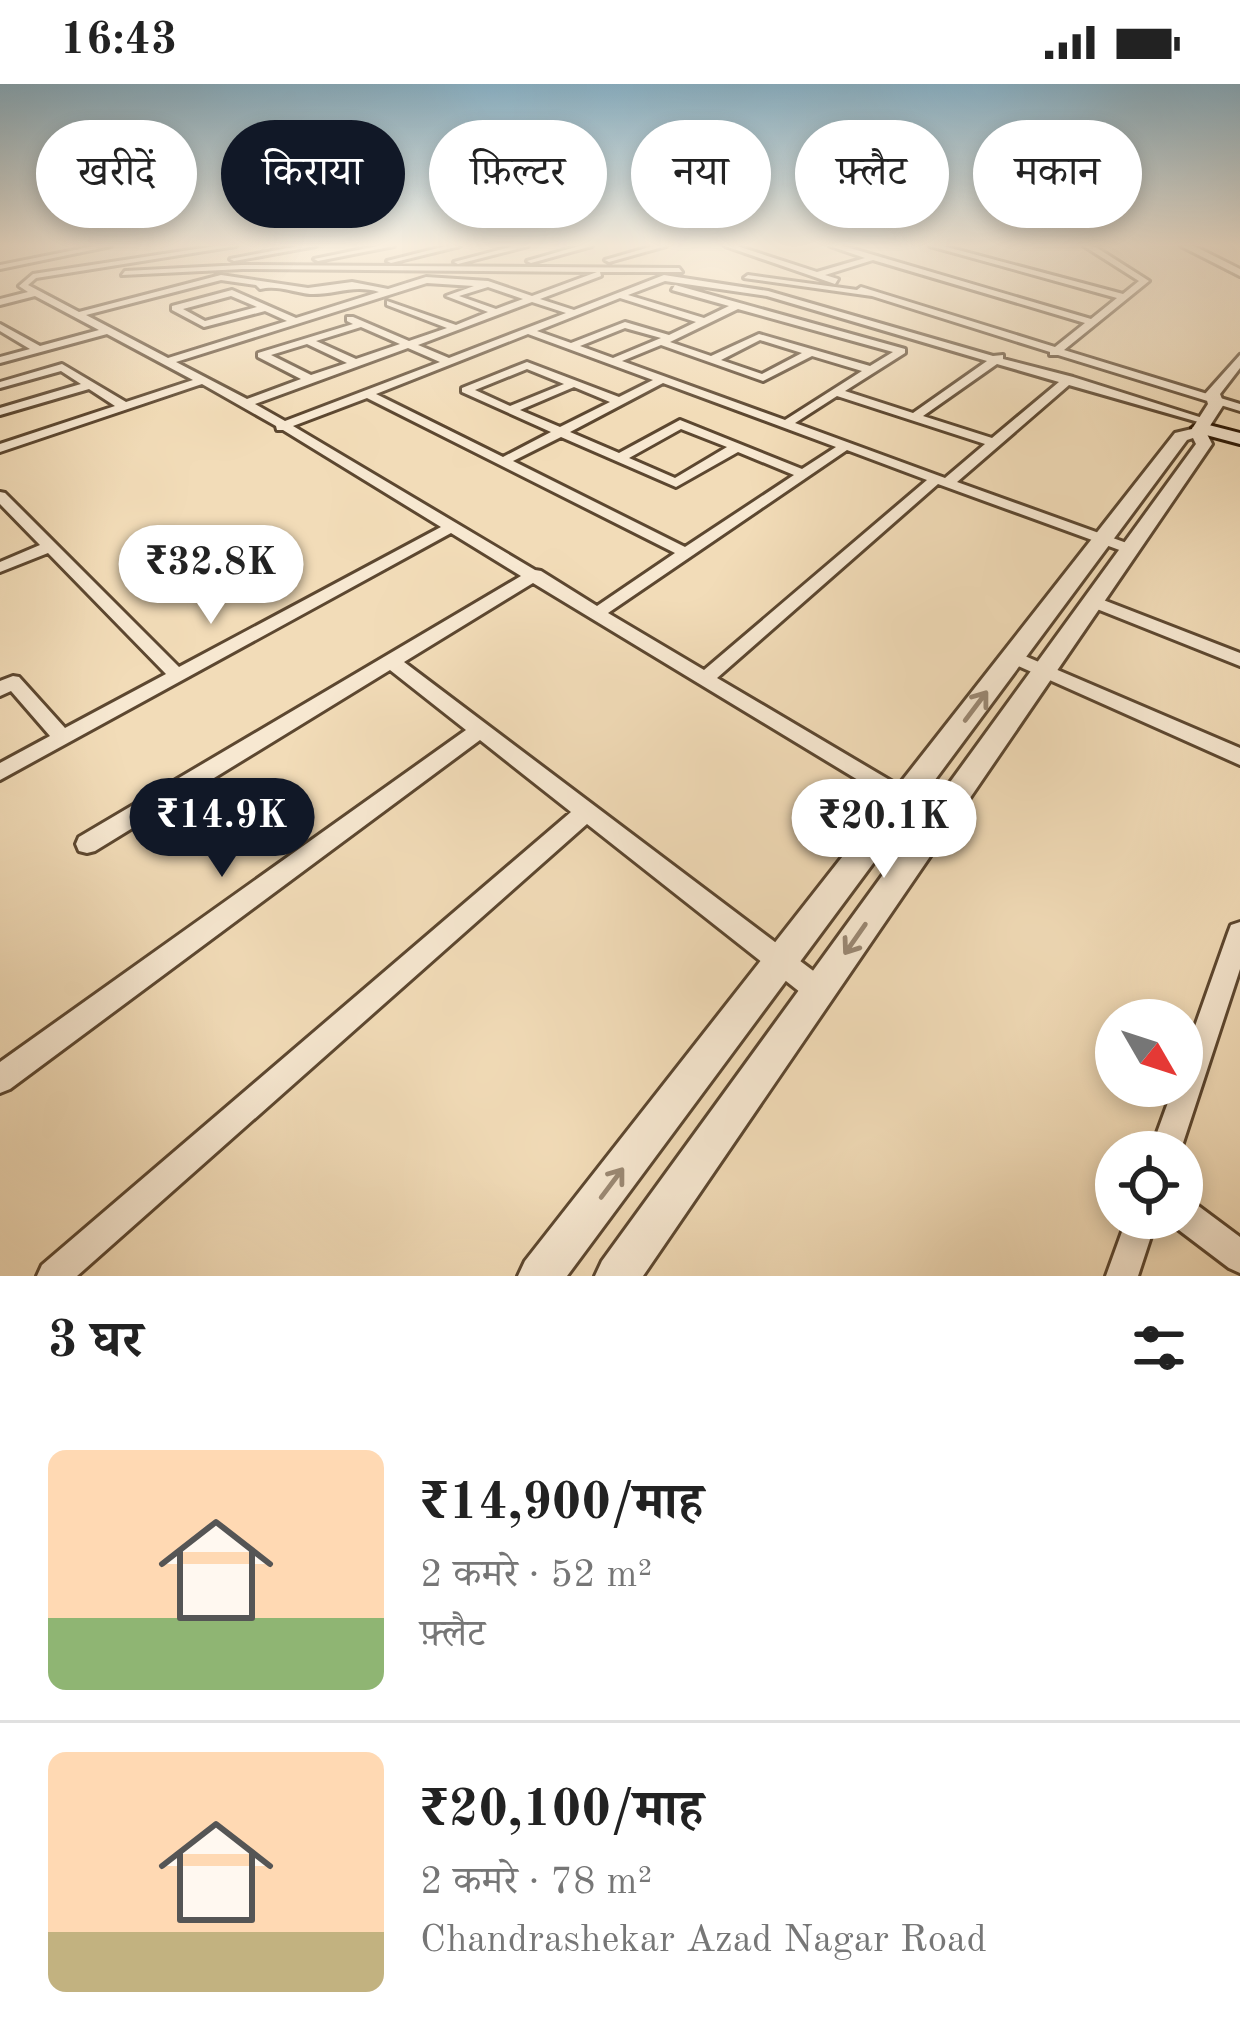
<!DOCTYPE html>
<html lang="hi">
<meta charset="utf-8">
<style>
body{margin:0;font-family:"Old Standard TT","Noto Serif Devanagari",serif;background:#f2f2f2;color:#222;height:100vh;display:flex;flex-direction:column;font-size:45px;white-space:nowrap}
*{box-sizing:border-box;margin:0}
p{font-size:39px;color:#767676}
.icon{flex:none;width:66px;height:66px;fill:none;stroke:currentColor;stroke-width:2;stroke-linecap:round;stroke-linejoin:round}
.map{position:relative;height:1192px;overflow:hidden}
.panel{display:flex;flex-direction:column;background:#fff;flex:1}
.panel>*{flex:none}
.guide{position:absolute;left:36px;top:36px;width:1170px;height:108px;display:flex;gap:24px}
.needle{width:78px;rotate:129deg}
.buttons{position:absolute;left:1095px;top:915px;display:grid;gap:24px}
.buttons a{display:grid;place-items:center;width:108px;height:108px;border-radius:50%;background:#fff;box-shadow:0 6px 18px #0003;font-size:60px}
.price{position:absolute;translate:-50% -102px;padding:0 27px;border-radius:42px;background:#fff;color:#222;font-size:39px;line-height:78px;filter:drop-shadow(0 3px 6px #0008)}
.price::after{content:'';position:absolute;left:50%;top:72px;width:36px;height:27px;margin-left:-18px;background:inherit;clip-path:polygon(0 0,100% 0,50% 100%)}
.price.active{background:#111827;color:#fff}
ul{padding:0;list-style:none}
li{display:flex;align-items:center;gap:36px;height:300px;padding:0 48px}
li+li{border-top:3px solid #e0e0e0}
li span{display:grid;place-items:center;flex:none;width:336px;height:240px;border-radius:18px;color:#555}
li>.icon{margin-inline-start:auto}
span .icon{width:144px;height:144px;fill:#fffc;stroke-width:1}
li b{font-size:51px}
h2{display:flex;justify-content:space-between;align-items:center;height:144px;padding:0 48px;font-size:51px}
.tag{padding:0 42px;border-radius:54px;background:#fff;box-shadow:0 6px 18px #0003;font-size:42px;line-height:108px}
.tag.active{background:#111827;color:#fff}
.status{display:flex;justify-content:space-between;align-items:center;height:84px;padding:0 60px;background:#fff;direction:ltr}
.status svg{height:33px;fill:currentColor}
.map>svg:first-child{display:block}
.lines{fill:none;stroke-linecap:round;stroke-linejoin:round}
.minor-casing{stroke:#5c4730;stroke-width:6}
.tertiary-casing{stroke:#5c4730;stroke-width:6}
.secondary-casing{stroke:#2a1502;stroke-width:6}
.minor{fill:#f7e8d1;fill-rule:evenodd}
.tertiary{fill:#f7e8d1;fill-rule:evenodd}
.secondary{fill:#f7e8d1;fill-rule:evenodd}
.oneway{stroke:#9b8974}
</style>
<div class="status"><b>16:43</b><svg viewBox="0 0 49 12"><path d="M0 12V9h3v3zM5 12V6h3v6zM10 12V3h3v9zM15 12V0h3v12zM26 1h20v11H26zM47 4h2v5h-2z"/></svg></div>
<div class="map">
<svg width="1240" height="1192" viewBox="0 0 1240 1192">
<rect width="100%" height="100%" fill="#f2dcb8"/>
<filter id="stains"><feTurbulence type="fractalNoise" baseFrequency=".00167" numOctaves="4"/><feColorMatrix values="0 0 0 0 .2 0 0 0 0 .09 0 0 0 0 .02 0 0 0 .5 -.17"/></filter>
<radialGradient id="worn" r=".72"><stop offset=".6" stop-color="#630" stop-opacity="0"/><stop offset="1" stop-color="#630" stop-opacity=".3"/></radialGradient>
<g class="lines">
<!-- minor casing -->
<g class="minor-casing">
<path id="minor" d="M95 162H111L0 185V181Z
M216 162H236L36 194 28 201 79 228 221 191 308 204 352 198 388 205 426 193 488 197 532 212 597 188 242 185 122 191 125 187 242 181 679 184 682 188H600L601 192 540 215 574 226 664 191 768 207 993 272 1003 271V275L1073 293 1212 337 1202 339 1069 301 957 398 1135 462V468H1125L938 400 717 594 947 730 950 736 947 742 939 745 533 499 404 578 828 898 832 907 828 916 819 920 810 916 587 740 77 1192H37L42 1181 571 728 480 656 10 1005 0 1009V978L466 646 390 586 95 767 87 769 79 767 76 760 79 753 521 492 451 449 0 696V679L50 652 11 607 0 612V597L13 592 19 593 65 644 166 590 48 469 0 488V478L40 461 0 420V408L5 409 179 583 441 443 283 346H277L276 342 202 300 0 368V360L115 322 89 305 0 331V324L81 300 61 287 0 304V298L62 280 126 318 193 296 107 250 0 279V273L30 265 0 247V240L40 262 99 246 35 212 0 221V215L28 208 19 202 33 190ZM221 196 256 201 260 205C278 201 292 208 310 210 335 211 354 200 379 208L296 234 232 206 172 222V226L204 243 265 227 287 237 168 274 86 231ZM665 197 767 212 987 277 913 329 845 307 905 269V265L675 201 672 206 729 222 704 234 628 211ZM427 199 474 202 446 212 488 228 456 241 387 217V221L447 244 409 257 353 233H347V237L353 240 258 269V273L301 295 247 315 176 278ZM488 203 523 215 496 225 459 212ZM231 212 257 223 205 237 183 225ZM620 214 696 238 669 251 625 238 571 259 537 247ZM532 218 566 229 449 274 418 261ZM738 225 893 268 870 282 759 250 711 272 670 258ZM361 243 400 260 356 275 316 257ZM625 244 661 254 613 274 580 262ZM528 250 653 296 619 313 527 278 462 304V308L551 348 503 373 376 310ZM760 256 802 269 762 290 721 276ZM307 260 347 279 311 291 271 271ZM661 261 763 297 812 272 862 287 785 336 622 277ZM408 264 440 278 285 337 255 320ZM997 280 1059 298 992 354 923 332ZM527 285 564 300 510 322 475 306ZM663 299 836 363 802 385 680 336 619 369 570 348ZM574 303 610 318 560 343 520 326ZM837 312 985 360 945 394 795 339ZM367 314 675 469 597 522 541 487 535 486 293 342ZM681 345 727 363 675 394 629 374ZM561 353 676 403 738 368 794 391 685 463 513 377ZM847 366 927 396 704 586 608 529Z
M298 162H316L234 177 230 175Z
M377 162H394L318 177 314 175Z
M446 162H460L391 179 387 177Z
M514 162H528L458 180 454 178Z
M579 162H592L531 179 527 177Z
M653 162H666L609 178 605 176Z
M725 162H737L817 188 865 174 830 162H843L1091 235 1117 214 930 162H943L1123 210 1139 197 1084 162H1094L1149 197 1064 266 1240 320V327L1058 271H1050V268L872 212 744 194 748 191 857 206 861 203 1055 263 1085 239 873 176 825 191 838 195 835 200Z
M1093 512 1240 569V582L1087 521 1085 517 1087 513Z
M1013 567 1240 664V681L1007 577 1004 573 1007 569Z
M1240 838V885L1180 1068H1150L1174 1002H1182V979L1228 849 1231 841Z
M1182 1114 1193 1118 1240 1153V1189L1229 1184 1171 1140 1169 1134H1182Z
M1127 1134H1157L1138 1192H1106Z"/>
</g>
<!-- tertiary casing -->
<g class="tertiary-casing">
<path id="tertiary" d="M1181 162H1194L1240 185V192Z
M1240 271V284L1220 310 1224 320 1206 348 1212 360 643 1192H595L602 1177 1196 360 1193 354 1187 356 567 1192H518L525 1177 1175 349 1192 345 1208 320 1205 310Z"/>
</g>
<!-- secondary casing -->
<g class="secondary-casing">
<path id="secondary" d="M1201 339 1240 349V360L1195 348 1192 344Z"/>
</g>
<!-- minor -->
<use href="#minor" class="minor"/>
<!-- tertiary -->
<use href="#tertiary" class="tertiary"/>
<!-- secondary -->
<use href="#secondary" class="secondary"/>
</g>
<!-- one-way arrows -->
<defs><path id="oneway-shaft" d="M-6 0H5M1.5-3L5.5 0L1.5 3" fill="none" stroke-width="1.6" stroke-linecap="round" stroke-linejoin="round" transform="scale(3)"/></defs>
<g class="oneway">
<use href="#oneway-shaft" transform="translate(976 622) rotate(-53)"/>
<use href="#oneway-shaft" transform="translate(855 855) rotate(125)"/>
<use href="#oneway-shaft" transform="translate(612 1099) rotate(-53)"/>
</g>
<!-- sky -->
<linearGradient id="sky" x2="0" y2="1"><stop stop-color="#89b7d0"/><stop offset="0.49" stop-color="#f9efdf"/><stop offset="1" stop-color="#f9efdf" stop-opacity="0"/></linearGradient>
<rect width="1240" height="329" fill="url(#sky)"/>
<rect width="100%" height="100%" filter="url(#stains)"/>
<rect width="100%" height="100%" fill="url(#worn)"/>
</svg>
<div class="buttons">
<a><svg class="needle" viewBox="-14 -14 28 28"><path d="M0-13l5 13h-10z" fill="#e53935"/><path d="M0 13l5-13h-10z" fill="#767676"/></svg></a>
<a><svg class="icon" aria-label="locate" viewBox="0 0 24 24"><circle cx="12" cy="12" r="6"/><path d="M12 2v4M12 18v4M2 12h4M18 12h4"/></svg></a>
</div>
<b class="price" style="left:211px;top:543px">₹32.8K</b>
<b class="price active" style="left:222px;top:796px">₹14.9K</b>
<b class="price" style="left:884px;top:797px">₹20.1K</b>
<div class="guide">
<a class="tag">खरीदें</a>
<a class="tag active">किराया</a>
<a class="tag">फ़िल्टर</a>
<a class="tag">नया</a>
<a class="tag">फ़्लैट</a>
<a class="tag">मकान</a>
</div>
</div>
<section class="panel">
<h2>3 घर<svg class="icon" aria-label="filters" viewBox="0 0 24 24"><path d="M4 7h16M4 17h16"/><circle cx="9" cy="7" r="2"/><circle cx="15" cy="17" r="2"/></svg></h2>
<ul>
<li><span style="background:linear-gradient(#ffd9b3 70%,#8fb573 0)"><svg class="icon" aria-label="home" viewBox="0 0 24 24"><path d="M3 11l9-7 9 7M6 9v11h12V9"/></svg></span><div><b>₹14,900/माह</b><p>2 कमरे · 52 m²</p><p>फ़्लैट</p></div></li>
<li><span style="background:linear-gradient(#ffd9b3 75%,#c2b280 0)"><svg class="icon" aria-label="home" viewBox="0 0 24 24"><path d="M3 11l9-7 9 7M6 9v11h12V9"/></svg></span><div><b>₹20,100/माह</b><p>2 कमरे · 78 m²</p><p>Chandrashekar Azad Nagar Road</p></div></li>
</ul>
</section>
